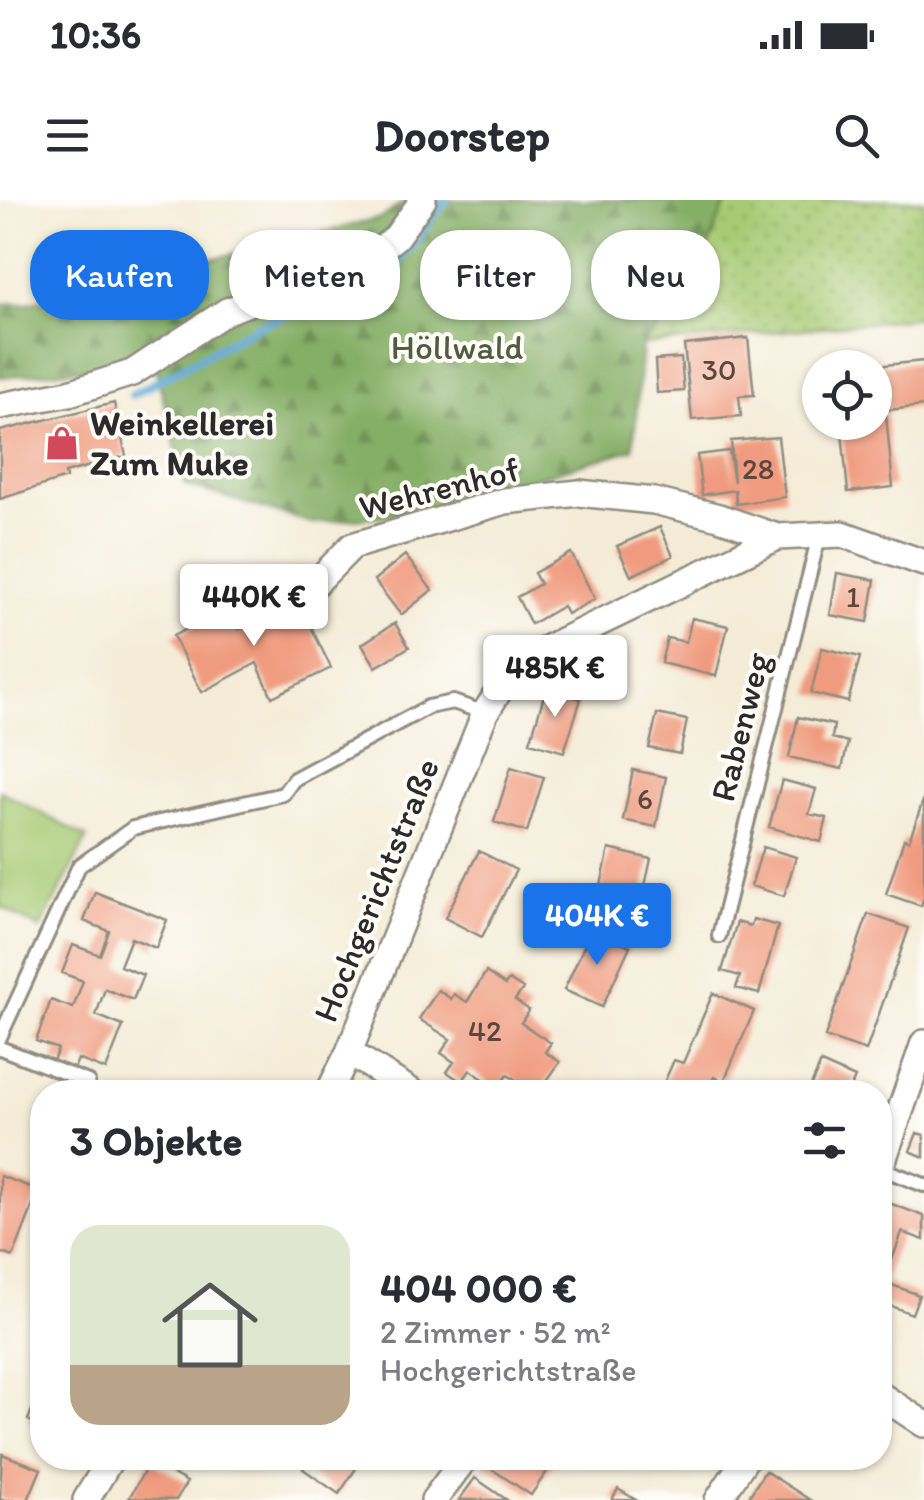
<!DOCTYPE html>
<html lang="de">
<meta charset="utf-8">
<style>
body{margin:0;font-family:Itim,sans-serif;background:#f2f2f3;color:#2b2b33;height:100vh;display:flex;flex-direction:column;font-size:38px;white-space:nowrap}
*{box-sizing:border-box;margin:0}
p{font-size:32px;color:#7c7c81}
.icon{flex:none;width:55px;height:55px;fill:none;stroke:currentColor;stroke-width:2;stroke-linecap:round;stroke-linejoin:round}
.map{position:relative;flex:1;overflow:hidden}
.drawer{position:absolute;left:30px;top:880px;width:862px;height:390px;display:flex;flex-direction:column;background:#fff;border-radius:40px;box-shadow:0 2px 8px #0004}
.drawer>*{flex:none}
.hud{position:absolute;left:30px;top:30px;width:865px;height:90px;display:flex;gap:20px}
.fabs{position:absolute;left:802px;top:150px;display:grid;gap:20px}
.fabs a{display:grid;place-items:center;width:90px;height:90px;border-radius:50%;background:#fff;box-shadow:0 2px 8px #0004;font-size:50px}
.price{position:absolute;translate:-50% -85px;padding:0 22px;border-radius:10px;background:#fff;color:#222;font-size:32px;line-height:65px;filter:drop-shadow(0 2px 5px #0008)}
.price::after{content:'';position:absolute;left:50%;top:60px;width:30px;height:22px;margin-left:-15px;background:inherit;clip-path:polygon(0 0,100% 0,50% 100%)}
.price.on{background:#1a73e8;color:#fff}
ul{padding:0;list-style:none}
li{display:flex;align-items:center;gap:30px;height:250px;padding:0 40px}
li+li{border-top:2px solid #e1e1e2}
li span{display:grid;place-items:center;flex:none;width:280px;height:200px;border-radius:30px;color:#555}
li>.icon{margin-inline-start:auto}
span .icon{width:120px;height:120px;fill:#fffc;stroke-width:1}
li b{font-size:42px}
h2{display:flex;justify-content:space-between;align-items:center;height:120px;padding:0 40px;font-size:42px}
.chip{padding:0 35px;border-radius:40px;background:#fff;box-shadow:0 2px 8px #0004;font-size:35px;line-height:90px}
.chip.on{background:#1a73e8;color:#fff}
.status{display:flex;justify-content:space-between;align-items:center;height:70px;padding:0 50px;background:#fff;direction:ltr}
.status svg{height:28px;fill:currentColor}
header{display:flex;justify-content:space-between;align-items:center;height:130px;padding:0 40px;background:#fff;font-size:45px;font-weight:700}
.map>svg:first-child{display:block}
.grass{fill:url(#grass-dots);stroke:#697b50;stroke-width:2.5}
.forest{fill:url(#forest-firs);stroke:#586d48;stroke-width:2.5}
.pitch{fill:#a7cb74;stroke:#697b50;stroke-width:2.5}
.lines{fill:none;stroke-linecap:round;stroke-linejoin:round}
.stream{stroke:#63a9d9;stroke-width:8}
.building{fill:#f09b7f}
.lane-casing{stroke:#908c81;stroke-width:18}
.street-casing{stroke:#908c81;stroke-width:30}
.lane{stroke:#fff;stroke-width:12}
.street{stroke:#fff;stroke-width:25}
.labels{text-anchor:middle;stroke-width:8;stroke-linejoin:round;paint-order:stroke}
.number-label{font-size:30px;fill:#5c4740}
.park-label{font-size:35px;fill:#505b41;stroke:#fdfcf7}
.poi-label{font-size:35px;font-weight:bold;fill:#2b2b2b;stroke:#fdfcf7;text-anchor:start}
.street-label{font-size:35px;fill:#2b2b2b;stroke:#fdfcf7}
</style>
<div class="status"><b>10:36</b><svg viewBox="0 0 49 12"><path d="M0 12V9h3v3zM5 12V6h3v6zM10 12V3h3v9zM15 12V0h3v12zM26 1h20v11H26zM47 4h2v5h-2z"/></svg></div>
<header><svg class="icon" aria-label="menu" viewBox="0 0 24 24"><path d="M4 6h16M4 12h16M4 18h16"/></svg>Doorstep<svg class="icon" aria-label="search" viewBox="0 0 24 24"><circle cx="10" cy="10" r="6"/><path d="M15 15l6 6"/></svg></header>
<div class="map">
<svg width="924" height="1300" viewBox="0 0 924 1300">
<defs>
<pattern id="grass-dots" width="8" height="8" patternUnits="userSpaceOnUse" patternTransform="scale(2.5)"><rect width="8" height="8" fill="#a7cb74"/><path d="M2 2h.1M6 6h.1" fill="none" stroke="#90ae65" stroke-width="1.8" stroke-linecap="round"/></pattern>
<pattern id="forest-firs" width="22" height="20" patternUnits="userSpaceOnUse" patternTransform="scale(2.5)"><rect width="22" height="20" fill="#85af66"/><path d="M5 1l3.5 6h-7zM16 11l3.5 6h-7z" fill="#6d8f54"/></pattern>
</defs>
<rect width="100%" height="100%" fill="#fdfcf7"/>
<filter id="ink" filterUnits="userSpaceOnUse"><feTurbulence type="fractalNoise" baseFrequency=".01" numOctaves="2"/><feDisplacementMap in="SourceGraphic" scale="20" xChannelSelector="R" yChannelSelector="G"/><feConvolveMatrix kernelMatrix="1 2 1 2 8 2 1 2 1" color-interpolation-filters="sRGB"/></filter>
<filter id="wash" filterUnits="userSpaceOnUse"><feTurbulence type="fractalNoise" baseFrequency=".0048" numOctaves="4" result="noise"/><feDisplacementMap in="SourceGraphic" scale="40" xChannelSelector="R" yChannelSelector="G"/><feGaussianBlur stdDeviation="2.25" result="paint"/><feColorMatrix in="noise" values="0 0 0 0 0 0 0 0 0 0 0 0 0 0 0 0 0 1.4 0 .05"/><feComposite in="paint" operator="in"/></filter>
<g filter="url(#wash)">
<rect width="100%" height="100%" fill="#f4ecd7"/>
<!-- grass -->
<path class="grass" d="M727 0H924V117L642 145 691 89Z"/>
<!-- forest -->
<path class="forest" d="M406 0H727L691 90 642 145 633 249 416 313 312 323 185 285 154 162 0 177V104L28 103 382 18Z"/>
<!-- pitch -->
<path class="pitch" d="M0 591 87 638 40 729 0 706Z"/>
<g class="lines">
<!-- stream -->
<path class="stream" d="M132 195 258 126 391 73 446 0"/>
</g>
<g id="blocks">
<!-- building -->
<path class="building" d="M748 138 754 195 739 196 741 216 692 220 684 145Z
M681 158 684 191 657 193 655 160Z
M924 161V206L879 211 875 166Z
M114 203 126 256 65 273 66 278 0 299V231Z
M886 215 893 287 848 292 841 222H875V216Z
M778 237 785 297 736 304 735 290 702 295 697 255 729 251 734 282 731 241Z
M660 327 673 356 631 376 617 346Z
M571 353 595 399 567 414 563 406 531 424 517 397 540 384 534 373Z
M405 355 432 390 401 415 374 380Z
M837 373 875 380 868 422 830 415Z
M298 400 331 468 272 497 257 463 202 492 173 436 228 408 239 429Z
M692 418 728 426 716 476 661 463 667 438 686 442Z
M395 423 409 447 376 467 362 444Z
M822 448 860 457 848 502 811 493Z
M546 489 581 499 564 552 530 542Z
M657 514 687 520 680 554 649 548Z
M798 517 834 525 832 538 848 542 842 569 789 557Z
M511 567 544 577 527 632 494 622Z
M633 570 666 577 656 627 623 620Z
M782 580 816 589 809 614 827 618 821 642 769 627Z
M924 598V697L921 706 886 694 904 639 909 641Z
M763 647 796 657 784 696 751 686Z
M609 649 651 659 640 708 598 699Z
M479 651 516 670 482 737 445 718Z
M95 692 167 720 156 748 131 738 120 766 143 775 133 800 105 789 96 815 123 826 106 870 78 859 74 869 53 861 58 849 36 841 51 800 73 808 83 781 62 773 73 745 100 755 109 731 84 721Z
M868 714 909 728 866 851 825 837Z
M753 719 778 726 759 794 736 788 740 776 722 771 737 722 751 726Z
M592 729 630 746 602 807 564 790Z
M486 772 505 785 509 780 523 789 515 800 529 810 521 823 551 843 545 852 560 862 539 892 507 875 498 889 470 870 462 882 447 872 454 862 441 853 450 839 419 819 438 790 451 799 454 794 467 802Z
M713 793 754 811 724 881 714 877 707 892H660L674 860 683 863Z
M821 863 855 878 849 892H808Z
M917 933 924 935V957L910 951Z
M0 976 39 990 13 1057 0 1052Z
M889 1003 924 1016V1040L902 1032 884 1082 919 1095 912 1114 880 1102V1027Z
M42 1185V1227L28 1220Z
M2 1254 41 1269 28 1300H0Z
M311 1258H363L339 1294 303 1269Z
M489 1258H556L531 1295 484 1264Z
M150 1261 187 1282 176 1300 129 1298Z
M765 1271 810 1300H747Z
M475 1278 507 1300H459Z
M618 1289 636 1300H612Z"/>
</g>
</g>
<g filter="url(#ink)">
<use href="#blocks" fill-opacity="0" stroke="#908c81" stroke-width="2.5"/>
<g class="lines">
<!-- lane casing -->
<g class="lane-casing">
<path id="lane" d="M719 736 819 336
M0 837 79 666 133 628 283 594 294 579 428 507 453 502 485 513
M0 848 88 882
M880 968 924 985"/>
</g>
<!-- street casing -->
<g class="street-casing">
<path id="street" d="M0 206 69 193 132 173 227 111 371 57 396 37 423 0
M310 389 352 346 505 301 579 293 654 301 719 317 777 337
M349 852 412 892
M329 892 349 852 485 513 512 470 531 456 777 337 842 334 924 363
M880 969 924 843
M880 1195 924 1224
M86 1300 111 1258
M434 1300 465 1258
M718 1300 746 1258"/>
</g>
<!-- lane -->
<use href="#lane" class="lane"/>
<!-- street -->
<use href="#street" class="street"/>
</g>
</g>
<!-- icons -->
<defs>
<g id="shop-bare" transform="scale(2.7)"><path d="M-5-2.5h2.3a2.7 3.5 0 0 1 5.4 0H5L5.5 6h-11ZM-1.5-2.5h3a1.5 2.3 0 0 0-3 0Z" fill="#d1495b" stroke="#fdfcf7" stroke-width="2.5" paint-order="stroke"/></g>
</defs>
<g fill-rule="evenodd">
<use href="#shop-bare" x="62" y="243"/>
</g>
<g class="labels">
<!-- number labels -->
<g class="number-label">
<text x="719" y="180">30</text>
<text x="758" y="279">28</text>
<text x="853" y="407">1</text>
<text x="645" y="609">6</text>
<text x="485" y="841">42</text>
</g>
<!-- park labels -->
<g class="park-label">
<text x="457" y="159">Höllwald</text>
</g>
<!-- poi labels -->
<g class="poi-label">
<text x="90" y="235">Weinkellerei<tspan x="90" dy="40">Zum Muke</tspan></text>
</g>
<!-- street labels -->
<g class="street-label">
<text transform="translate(439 288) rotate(-14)" y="12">Wehrenhof</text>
<text transform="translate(740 527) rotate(-76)" y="12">Rabenweg</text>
<text transform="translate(376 690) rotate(-68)" y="12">Hochgerichtstraße</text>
</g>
</g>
</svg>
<div class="fabs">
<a><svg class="icon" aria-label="locate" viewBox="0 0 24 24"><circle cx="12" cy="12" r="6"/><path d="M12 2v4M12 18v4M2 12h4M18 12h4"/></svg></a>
</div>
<b class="price" style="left:254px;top:449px">440K €</b>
<b class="price" style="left:555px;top:520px">485K €</b>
<b class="price on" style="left:597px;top:768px">404K €</b>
<div class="hud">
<a class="chip on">Kaufen</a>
<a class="chip">Mieten</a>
<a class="chip">Filter</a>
<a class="chip">Neu</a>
</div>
<section class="drawer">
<h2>3 Objekte<svg class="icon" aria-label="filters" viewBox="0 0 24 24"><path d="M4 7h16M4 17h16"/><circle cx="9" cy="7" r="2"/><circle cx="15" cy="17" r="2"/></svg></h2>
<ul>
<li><span style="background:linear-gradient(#dfe7d0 70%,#b9a48a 0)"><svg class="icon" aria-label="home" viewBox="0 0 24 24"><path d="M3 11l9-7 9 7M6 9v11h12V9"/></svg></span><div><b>404 000 €</b><p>2 Zimmer · 52 m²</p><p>Hochgerichtstraße</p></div></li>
</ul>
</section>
</div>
